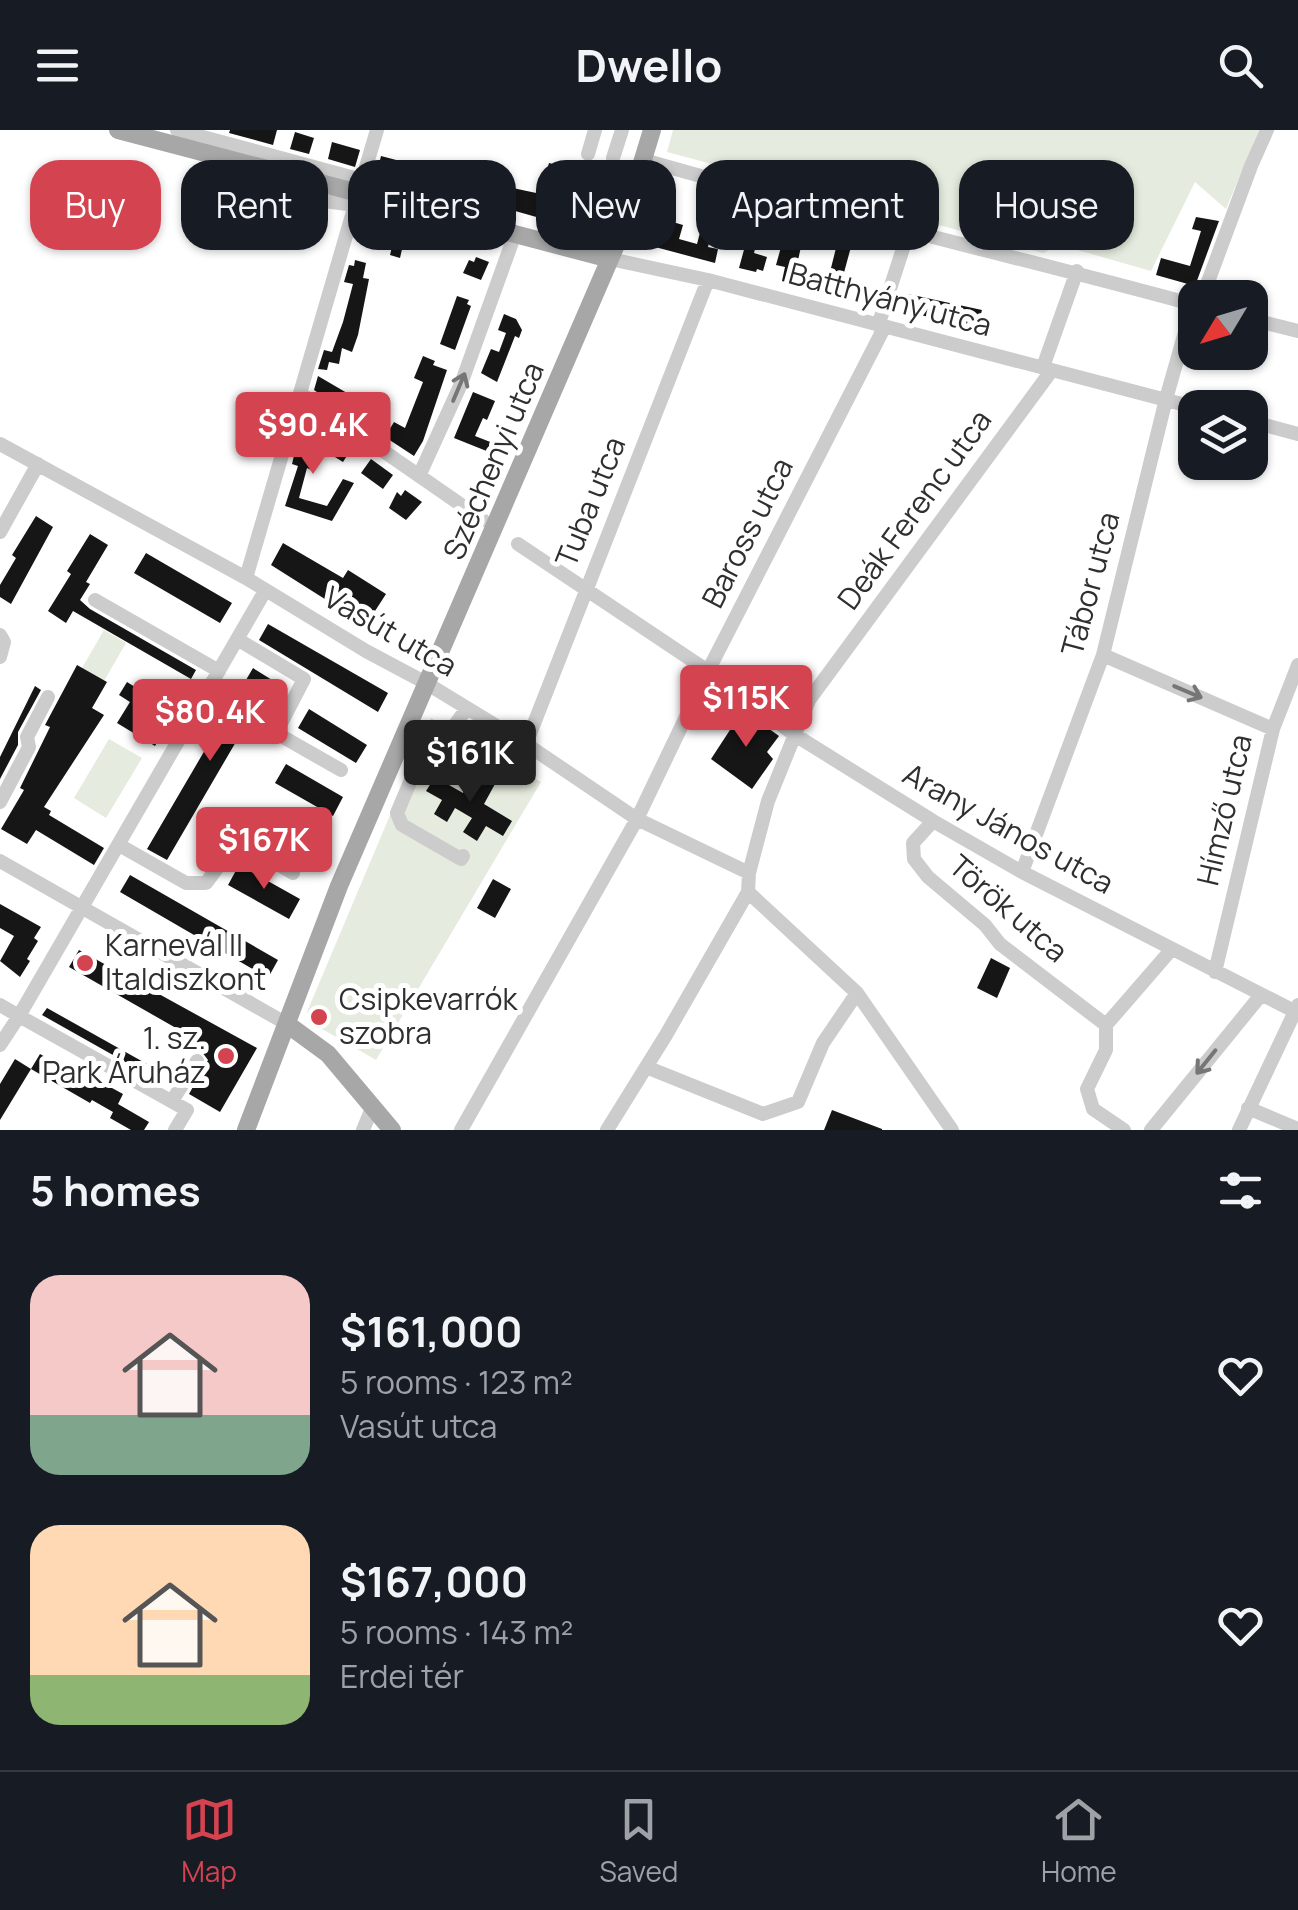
<!DOCTYPE html>
<meta charset="utf-8">
<style>
body{margin:0;font-family:Manrope,sans-serif;background:#20242c;color:#f1f3f6;height:100vh;display:flex;flex-direction:column;font-size:38px;white-space:nowrap}
*{box-sizing:border-box;margin:0}
p{font-size:32px;color:#9ea1a6}
.icon{flex:none;width:55px;height:55px;fill:none;stroke:currentColor;stroke-width:2;stroke-linecap:round;stroke-linejoin:round}
.map{position:relative;height:1000px;overflow:hidden}
.details{display:flex;flex-direction:column;background:#171b24;flex:1}
.details>*{flex:none}
.hud{position:absolute;left:30px;top:30px;width:1240px;height:90px;display:flex;gap:20px}
.needle{width:65px;rotate:232deg}
.buttons{position:absolute;left:1178px;top:150px;display:grid;gap:20px}
.buttons a{display:grid;place-items:center;width:90px;height:90px;border-radius:20px;background:#171b24;box-shadow:0 2px 8px #0004;font-size:50px}
.price{position:absolute;translate:-50% -85px;padding:0 22px;border-radius:10px;background:#d44350;color:#fff;font-size:32px;line-height:65px;filter:drop-shadow(0 2px 5px #0008)}
.price::after{content:'';position:absolute;left:50%;top:60px;width:30px;height:22px;margin-left:-15px;background:inherit;clip-path:polygon(0 0,100% 0,50% 100%)}
.price.current{background:#222;color:#fff}
ul{padding:0;list-style:none}
li{display:flex;align-items:center;gap:30px;height:250px;padding:0 30px}
li span{display:grid;place-items:center;flex:none;width:280px;height:200px;border-radius:30px;color:#555}
li>.icon{margin-inline-start:auto}
span .icon{width:120px;height:120px;fill:#fffc;stroke-width:1}
li b{font-size:42px}
h2{display:flex;justify-content:space-between;align-items:center;height:120px;padding:0 30px;font-size:42px}
.tag{padding:0 35px;border-radius:30px;background:#171b24;box-shadow:0 2px 8px #0004;font-size:35px;line-height:90px}
.tag.current{background:#d44350;color:#fff}
header{display:flex;justify-content:space-between;align-items:center;height:130px;padding:0 30px;background:#171b24;font-size:45px;font-weight:700}
.tab-bar{display:flex;justify-content:space-around;align-items:center;height:140px;border-top:2px solid #363941;background:#171b24;font-size:28px;color:#9ea1a6}
.tab-bar a{display:grid;justify-items:center;gap:5px}
.tab-bar .current{color:#d44350}
.map>svg:first-child{display:block}
.green{fill:#e5ebde}
.building{fill:#161616}
.lines{fill:none;stroke-linecap:round;stroke-linejoin:round}
.minor{stroke:#ccc;stroke-width:14}
.major{stroke:#a7a7a7;stroke-width:18}
.oneway{stroke:#767676}
.poi-dot{fill:#d44350;stroke:#fff;stroke-width:4}
.labels{text-anchor:middle;stroke-width:10;stroke-linejoin:round;paint-order:stroke}
.street-label{font-size:30px;fill:#2f2f2f;stroke:#fff}
.poi-label{font-size:30px;fill:#2f2f2f;stroke:#fff;text-anchor:start}
</style>
<header><svg class="icon" aria-label="menu" viewBox="0 0 24 24"><path d="M4 6h16M4 12h16M4 18h16"/></svg>Dwello<svg class="icon" aria-label="search" viewBox="0 0 24 24"><circle cx="10" cy="10" r="6"/><path d="M15 15l6 6"/></svg></header>
<div class="map">
<svg width="1298" height="1000" viewBox="0 0 1298 1000">
<rect width="100%" height="100%" fill="#fff"/>
<!-- green -->
<path class="green" d="M673 0H1259L1226 79 1195 52 1151 141 1060 115 1043 123 667 22Z
M104 500 126 513 104 551 82 538Z
M431 588 541 652 376 930 310 892 307 882Z
M109 609 142 628 106 688 74 668Z"/>
<!-- building -->
<path class="building" d="M230 0H277L273 15 229 3Z
M295 2 314 8 309 24 290 19Z
M332 12 360 20 355 37 328 29Z
M381 26 400 31 396 48 377 42Z
M549 33 574 40 571 52 554 48 549 70 583 82 579 99 476 70 477 66 427 54 432 34 476 41 474 50 541 64Z
M658 60 670 63 664 86 666 90 683 95 679 109 697 114 708 72 719 75 708 117 718 119 715 133 644 114Z
M754 83 772 88 768 101 760 99 754 123 767 127 763 141 757 139 756 142 739 138Z
M1196 87 1219 91 1195 156 1156 145 1161 128 1190 136 1201 101 1192 99Z
M397 95 413 99 409 116 403 115 400 128 390 125Z
M793 109 802 112 797 135 804 137 799 156 782 151 785 137 776 135 781 117 790 119Z
M838 110 852 113 838 165 825 162Z
M476 127 489 132 481 150 463 143 469 130 474 132Z
M355 130 366 133 363 148 369 149 358 205 352 222 342 218 339 234 329 232 327 240 318 239 324 220 332 222 343 192 353 154 344 152 349 135 354 136Z
M908 164 982 180 977 198 903 181Z
M457 166 469 170 467 174 471 176 455 220 440 214Z
M504 184 516 189 522 200 519 208 515 206 497 252 481 243 491 219 499 222 506 203 498 200Z
M423 226 435 231 433 235 447 240 423 311 414 326 385 307 394 292 405 298 423 252 414 248Z
M318 246 364 273 354 288 314 260Z
M473 262 495 271 487 290 483 288 475 306 498 315 494 324 454 308Z
M302 293 322 298 311 340 307 338 299 368 327 376 343 349 354 353 332 391 285 376 298 336 292 334Z
M337 306 353 316 343 332 327 322Z
M371 329 393 345 383 359 361 343Z
M405 360 422 372 406 390 389 378 397 362 401 366Z
M36 386 53 397 11 474 0 467V455L16 428 12 425Z
M90 404 108 415 86 452 90 454 80 470 90 479 196 540 191 549 73 481 66 493 48 481 71 444 67 441Z
M283 413 343 448 348 440 386 464 366 495 271 435Z
M146 423 232 473 220 493 134 443Z
M268 494 388 563 378 582 259 510Z
M77 535 107 552 92 578 104 585 44 677 51 681 49 685 104 718 94 735 36 700 27 714 1 699 24 660 20 658 50 597 45 595Z
M253 538 272 550 167 730 147 719Z
M127 552 175 582 155 616 117 593 130 572 119 565Z
M35 556 41 560 18 602V615L0 649V627Z
M309 579 367 615 356 633 298 598Z
M743 580 779 606 767 622 773 629 752 659 711 629Z
M286 634 343 667 333 686 275 653Z
M474 642 495 654 484 674 512 691 503 706 486 696 477 711 463 702 472 688 455 678 447 692 434 684 442 670 426 661 435 647 463 663Z
M264 686 323 720 312 738 253 704Z
M239 735 300 769 289 789 228 755Z
M130 745 278 830 268 848 120 762Z
M493 749 511 759 495 788 477 778Z
M0 774 41 797 34 808 38 811 27 829 30 831 20 847 0 831 14 806 0 798Z
M79 820 257 918 220 982 189 964 208 930 202 922H191L183 918 190 906 69 837Z
M991 828 1010 838 997 868 977 858Z
M47 878 163 943 159 951 42 885Z
M40 924 98 957 101 952 123 964 118 974 149 992 144 1000H131L110 988 113 982 92 970 90 973 31 939Z
M15 929 31 939 0 990V954Z
M832 980 882 999V1000H824Z"/>
<g class="lines">
<!-- minor -->
<path class="minor" d="M177 0 362 50
M588 24 595 0
M613 28 622 0
M644 30C827 83 1012 125 1195 175
M360 57 377 0
M286 66 355 75H386
M610 129 708 150 1197 278
M1202 168 1251 36 1267 0
M1250 189 1298 201
M878 196 908 103
M1043 237 1077 141
M301 264 483 390
M1250 291 1298 304
M0 314 246 448 366 521 426 553 526 614 637 689 749 743
M419 346 461 254 515 104
M0 402 38 334
M518 414 708 541 795 605 933 691 1022 742 1294 881
M246 448 355 75
M95 470 219 541
M0 505 4 512 0 527
M237 509 304 549 276 603 341 640
M1103 525 1273 599
M526 614 708 150
M0 672 29 617 27 607 48 567
M933 691 913 713 914 729 928 747 985 795 1000 814 1106 895
M119 715 186 753H206L238 710 293 743
M463 726 461 729 402 695 397 683 416 638 439 617 467 578
M0 731 287 894
M1022 742 1103 525 1166 269 1193 174
M748 762 857 863 952 1000
M1215 842 1273 599 1298 535
M0 875 19 886 0 915
M646 937 763 984 798 972 823 913 857 863
M172 971 197 931
M1248 978 1298 999
M175 1000 187 980 19 886 265 461
M363 1000 373 976
M461 1000 637 689 708 541 884 198
M607 1000 666 905 748 762 749 743 768 671 809 570 1052 240
M1124 1000 1093 979 1087 959 1106 920V895L1171 820
M1151 1000 1261 865
M1239 1000 1298 875"/>
<!-- major -->
<path class="major" d="M118 0 610 129
M287 894 328 924 392 1000
M246 1000 339 756 619 108 652 0"/>
</g>
<!-- one-way arrows -->
<defs><path id="oneway-shaft" d="M-6 0H5M1.5-3L5.5 0L1.5 3" fill="none" stroke-width="1.6" stroke-linecap="round" stroke-linejoin="round" transform="scale(2.5)"/></defs>
<g class="oneway">
<use href="#oneway-shaft" transform="translate(459 257) rotate(-67)"/>
<use href="#oneway-shaft" transform="translate(1188 562) rotate(23)"/>
<use href="#oneway-shaft" transform="translate(1206 932) rotate(129)"/>
</g>
<!-- markers -->
<g class="poi-dot">
<circle cx="85" cy="833" r="10"/>
<circle cx="319" cy="887" r="10"/>
<circle cx="226" cy="926" r="10"/>
</g>
<g class="labels">
<!-- street labels -->
<g class="street-label">
<text transform="translate(890 170) rotate(15)" y="10">Batthyány utca</text>
<text transform="translate(494 331) rotate(-67)" y="10">Széchenyi utca</text>
<text transform="translate(591 372) rotate(-68)" y="10">Tuba utca</text>
<text transform="translate(915 380) rotate(-54)" y="10">Deák Ferenc utca</text>
<text transform="translate(748 403) rotate(-63)" y="10">Baross utca</text>
<text transform="translate(1091 454) rotate(-75)" y="10">Tábor utca</text>
<text transform="translate(390 502) rotate(30)" y="10">Vasút utca</text>
<text transform="translate(1225 680) rotate(-77)" y="10">Hímző utca</text>
<text transform="translate(1008 699) rotate(29)" y="10">Arany János utca</text>
<text transform="translate(1008 779) rotate(41)" y="10">Török utca</text>
</g>
<!-- poi labels -->
<g class="poi-label">
<text x="105" y="826">Karnevál II<tspan x="105" dy="34">Italdiszkont</tspan></text>
<text x="339" y="880">Csipkevarrók<tspan x="339" dy="34">szobra</tspan></text>
<text x="206" y="919" text-anchor="end">1. sz.<tspan x="206" dy="34">Park Áruház</tspan></text>
</g>
</g>
</svg>
<div class="buttons">
<a><svg class="needle" viewBox="-14 -14 28 28"><path d="M0-13l5 13h-10z" fill="#e53935"/><path d="M0 13l5-13h-10z" fill="#9ea1a6"/></svg></a>
<a><svg class="icon" aria-label="layers" viewBox="0 0 24 24"><path d="M12 4l9 5-9 5-9-5zM3 14l9 5 9-5"/></svg></a>
</div>
<b class="price" style="left:313px;top:347px">$90.4K</b>
<b class="price" style="left:746px;top:620px">$115K</b>
<b class="price" style="left:210px;top:634px">$80.4K</b>
<b class="price current" style="left:470px;top:675px">$161K</b>
<b class="price" style="left:264px;top:762px">$167K</b>
<div class="hud">
<a class="tag current">Buy</a>
<a class="tag">Rent</a>
<a class="tag">Filters</a>
<a class="tag">New</a>
<a class="tag">Apartment</a>
<a class="tag">House</a>
</div>
</div>
<section class="details">
<h2>5 homes<svg class="icon" aria-label="filters" viewBox="0 0 24 24"><path d="M4 7h16M4 17h16"/><circle cx="9" cy="7" r="2"/><circle cx="15" cy="17" r="2"/></svg></h2>
<ul>
<li><span style="background:linear-gradient(#f6c9c9 70%,#7fa58c 0)"><svg class="icon" aria-label="home" viewBox="0 0 24 24"><path d="M3 11l9-7 9 7M6 9v11h12V9"/></svg></span><div><b>$161,000</b><p>5 rooms · 123 m²</p><p>Vasút utca</p></div><svg class="icon" aria-label="heart" viewBox="0 0 24 24"><path d="M12 20l-8-8c-3-5 5-10 8-4 3-6 11-1 8 4z"/></svg></li>
<li><span style="background:linear-gradient(#ffd9b3 75%,#8fb573 0)"><svg class="icon" aria-label="home" viewBox="0 0 24 24"><path d="M3 11l9-7 9 7M6 9v11h12V9"/></svg></span><div><b>$167,000</b><p>5 rooms · 143 m²</p><p>Erdei tér</p></div><svg class="icon" aria-label="heart" viewBox="0 0 24 24"><path d="M12 20l-8-8c-3-5 5-10 8-4 3-6 11-1 8 4z"/></svg></li>
</ul>
</section>
<nav class="tab-bar">
<a class="current"><svg class="icon" aria-label="map" viewBox="0 0 24 24"><path d="M3 6l6-2 6 2 6-2v14l-6 2-6-2-6 2zM9 4v14M15 6v14"/></svg>Map</a>
<a><svg class="icon" aria-label="saved" viewBox="0 0 24 24"><path d="M7 4h10v16l-5-4-5 4z"/></svg>Saved</a>
<a><svg class="icon" aria-label="home" viewBox="0 0 24 24"><path d="M3 11l9-7 9 7M6 9v11h12V9"/></svg>Home</a>
</nav>
